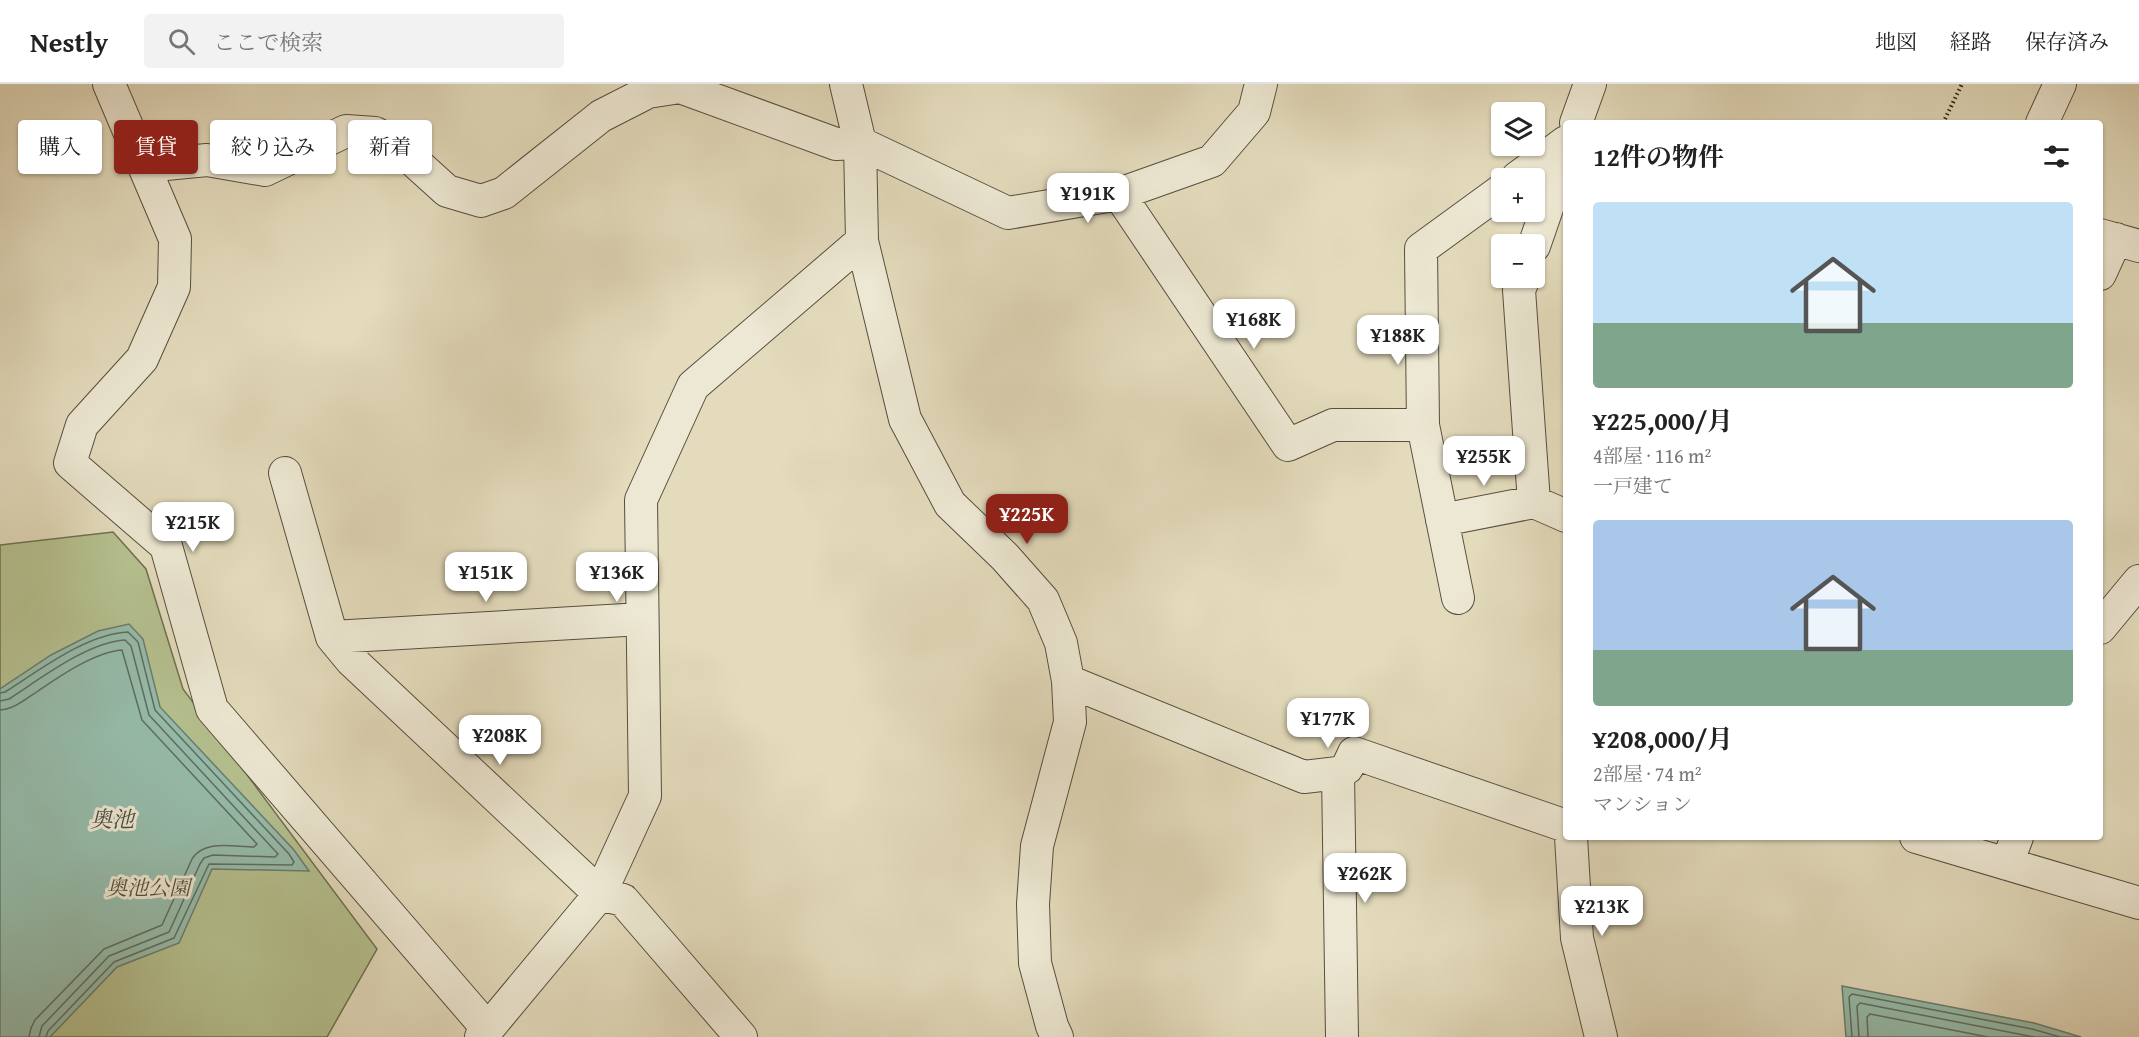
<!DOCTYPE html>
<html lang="ja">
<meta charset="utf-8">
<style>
body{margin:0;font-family:"Gentium Book Plus","Noto Serif JP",serif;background:#f2f2f2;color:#222;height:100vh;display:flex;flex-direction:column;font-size:22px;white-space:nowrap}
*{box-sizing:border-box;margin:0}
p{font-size:20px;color:#767676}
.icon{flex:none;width:33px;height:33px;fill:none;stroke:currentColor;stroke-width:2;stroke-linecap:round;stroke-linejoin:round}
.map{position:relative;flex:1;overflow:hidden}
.panel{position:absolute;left:1563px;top:36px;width:540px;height:720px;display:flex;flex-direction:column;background:#fff;border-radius:6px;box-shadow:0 2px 4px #0004}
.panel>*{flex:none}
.guide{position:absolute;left:18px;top:36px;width:570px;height:54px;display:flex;gap:12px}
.fabs{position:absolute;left:1491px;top:18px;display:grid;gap:12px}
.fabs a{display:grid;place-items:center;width:54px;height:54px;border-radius:6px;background:#fff;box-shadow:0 2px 4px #0004;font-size:30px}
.price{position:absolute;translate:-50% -51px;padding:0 14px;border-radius:12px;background:#fff;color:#222;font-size:20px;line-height:39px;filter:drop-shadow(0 2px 3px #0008)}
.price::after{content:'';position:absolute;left:50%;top:36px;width:18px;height:14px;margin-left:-9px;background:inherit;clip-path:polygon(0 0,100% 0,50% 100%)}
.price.current{background:#8f2418;color:#fff}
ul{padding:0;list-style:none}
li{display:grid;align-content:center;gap:12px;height:318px;padding:0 30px}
li span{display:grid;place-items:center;height:186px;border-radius:6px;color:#555}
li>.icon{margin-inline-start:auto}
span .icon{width:108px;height:108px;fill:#fffc;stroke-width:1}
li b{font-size:26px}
h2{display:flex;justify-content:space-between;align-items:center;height:72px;padding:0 30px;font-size:26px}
.tag{padding:0 21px;border-radius:6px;background:#fff;box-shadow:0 2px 4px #0004;font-size:21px;line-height:54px}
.tag.current{background:#8f2418;color:#fff}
header{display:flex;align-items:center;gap:36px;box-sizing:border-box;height:84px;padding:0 30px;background:#fff;border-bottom:2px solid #e0e0e0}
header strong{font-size:28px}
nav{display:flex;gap:33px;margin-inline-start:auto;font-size:21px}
.search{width:420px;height:54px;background:#f2f2f2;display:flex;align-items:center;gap:15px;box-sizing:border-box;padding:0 21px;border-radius:6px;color:#767676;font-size:22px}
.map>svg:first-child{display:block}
.green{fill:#b5c08f;stroke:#6e7052;stroke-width:1.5}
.water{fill:#96bcab;stroke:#6a7d6f;stroke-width:1.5}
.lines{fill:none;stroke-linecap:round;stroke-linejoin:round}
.shore{stroke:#5f6e60;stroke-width:1.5}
.minor-casing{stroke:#574e3f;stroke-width:34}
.path{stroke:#281f15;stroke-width:4;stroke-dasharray:1.5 3;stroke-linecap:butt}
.minor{stroke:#ede8d3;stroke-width:32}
.labels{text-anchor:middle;stroke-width:6;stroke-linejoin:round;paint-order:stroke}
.park-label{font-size:21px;font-style:italic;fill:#524f3a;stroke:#ede8d3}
.water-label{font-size:22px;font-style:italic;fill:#494e42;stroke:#ede8d3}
</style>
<header>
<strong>Nestly</strong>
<div class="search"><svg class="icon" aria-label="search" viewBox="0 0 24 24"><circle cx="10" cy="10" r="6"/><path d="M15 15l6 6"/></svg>ここで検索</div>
<nav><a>地図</a><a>経路</a><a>保存済み</a></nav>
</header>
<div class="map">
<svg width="2139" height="953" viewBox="0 0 2139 953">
<rect width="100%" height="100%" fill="#e3dbbc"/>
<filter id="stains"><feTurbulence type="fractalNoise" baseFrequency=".00333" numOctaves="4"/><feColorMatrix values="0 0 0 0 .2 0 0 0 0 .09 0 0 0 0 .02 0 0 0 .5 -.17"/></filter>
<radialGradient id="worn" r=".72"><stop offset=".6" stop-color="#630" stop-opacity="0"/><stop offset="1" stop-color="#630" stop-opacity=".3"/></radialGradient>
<!-- green -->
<path class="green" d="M113 448 146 485 183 605 377 865 327 953H0V461Z"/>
<!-- water -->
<path class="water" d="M129 540 143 555 160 623 294 766 309 787 212 785 179 859 117 883 50 953H0V605L51 571 98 547Z
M1842 902 2034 939 2081 953H1846Z"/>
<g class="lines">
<!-- shore -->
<path class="shore" d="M0 609 5 608C40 586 86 550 128 548L138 558 155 626 289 770 294 778 292 781 209 780 174 854 114 878 48 947 46 953
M0 617 9 615C40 595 88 558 125 556L131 562 149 631 278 770 275 773 213 771 204 774 200 780 169 848 109 872 42 942 39 953
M0 626C14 625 26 615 38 607 60 592 95 568 122 566L142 636 257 760 254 763C234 763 204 755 192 775L162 841 104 865 35 936 31 944 29 953
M1852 953 1849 913 1852 910 2032 945 2060 953
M1859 953 1857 922 1860 919 2034 953
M1868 953 1867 933 1870 930 1988 953"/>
<!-- minor casing -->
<g class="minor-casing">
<path id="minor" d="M109 0 175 155 174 203 142 275 82 341 70 379 166 462 212 625 487 944
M846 0 860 59 862 157 905 335 950 420 1005 473 1043 516 1061 559 1068 597 1070 638 1037 762 1033 820 1035 879 1052 942 1057 953
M1576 39 1590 0
M2042 39 2060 0
M145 82 207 76 265 86 346 47 375 49 395 60 447 107 481 117 504 109 601 32 648 8 680 3 836 60 860 59 1008 129 1119 110 1212 77 1254 28 1261 0
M1517 94 1566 58
M1119 110 1288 361 1333 341H1423
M2100 151 2139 162
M1534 162 1566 69
M2100 190 2116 155
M1524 194 1519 206 1534 418 1566 432
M285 389 332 553 351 576 600 810 623 816 741 953
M1442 436 1534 418
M1458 514 1423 341 1421 165 1502 106
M2100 544 2139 497
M332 553 642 535
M1068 597 1304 693 1338 689 1347 684 1354 669 1566 742
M1338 689 1342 953
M1571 753 1577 854 1601 953
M1916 753 2139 819
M2007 780 2017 753
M481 953 600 810 645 712 641 416 693 302 862 157"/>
</g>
<!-- path -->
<path class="path" d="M1943 39 1962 0"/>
<!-- minor -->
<use href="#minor" class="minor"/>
</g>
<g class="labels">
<!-- park labels -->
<g class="park-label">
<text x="148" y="811">奥池公園</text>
</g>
<!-- water labels -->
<g class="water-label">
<text x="112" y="743">奥池</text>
</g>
</g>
<rect width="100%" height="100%" filter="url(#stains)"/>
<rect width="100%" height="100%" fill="url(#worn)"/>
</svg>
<div class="fabs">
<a><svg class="icon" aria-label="layers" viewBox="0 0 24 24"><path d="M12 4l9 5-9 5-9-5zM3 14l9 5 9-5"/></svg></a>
<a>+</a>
<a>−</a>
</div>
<b class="price" style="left:1088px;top:140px">¥191K</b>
<b class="price" style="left:1254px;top:266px">¥168K</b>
<b class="price" style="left:1398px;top:282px">¥188K</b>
<b class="price" style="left:1484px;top:403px">¥255K</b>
<b class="price current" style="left:1027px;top:461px">¥225K</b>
<b class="price" style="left:193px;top:469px">¥215K</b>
<b class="price" style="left:486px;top:519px">¥151K</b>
<b class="price" style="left:617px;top:519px">¥136K</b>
<b class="price" style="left:1328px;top:665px">¥177K</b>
<b class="price" style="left:500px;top:682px">¥208K</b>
<b class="price" style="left:1365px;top:820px">¥262K</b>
<b class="price" style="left:1602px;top:853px">¥213K</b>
<div class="guide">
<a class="tag">購入</a>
<a class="tag current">賃貸</a>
<a class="tag">絞り込み</a>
<a class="tag">新着</a>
</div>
<section class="panel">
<h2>12件の物件<svg class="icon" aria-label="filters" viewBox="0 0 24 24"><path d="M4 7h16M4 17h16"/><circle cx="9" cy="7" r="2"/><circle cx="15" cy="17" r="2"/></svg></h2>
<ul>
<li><span style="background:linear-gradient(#bfe0f5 65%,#7fa58c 0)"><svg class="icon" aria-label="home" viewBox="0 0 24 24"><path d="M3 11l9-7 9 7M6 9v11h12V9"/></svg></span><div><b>¥225,000/月</b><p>4部屋 · 116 m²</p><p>一戸建て</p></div></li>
<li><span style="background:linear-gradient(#a9c7e8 70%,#7fa58c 0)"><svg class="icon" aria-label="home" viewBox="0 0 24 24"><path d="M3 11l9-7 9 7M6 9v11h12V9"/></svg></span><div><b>¥208,000/月</b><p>2部屋 · 74 m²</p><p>マンション</p></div></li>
</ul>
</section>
</div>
